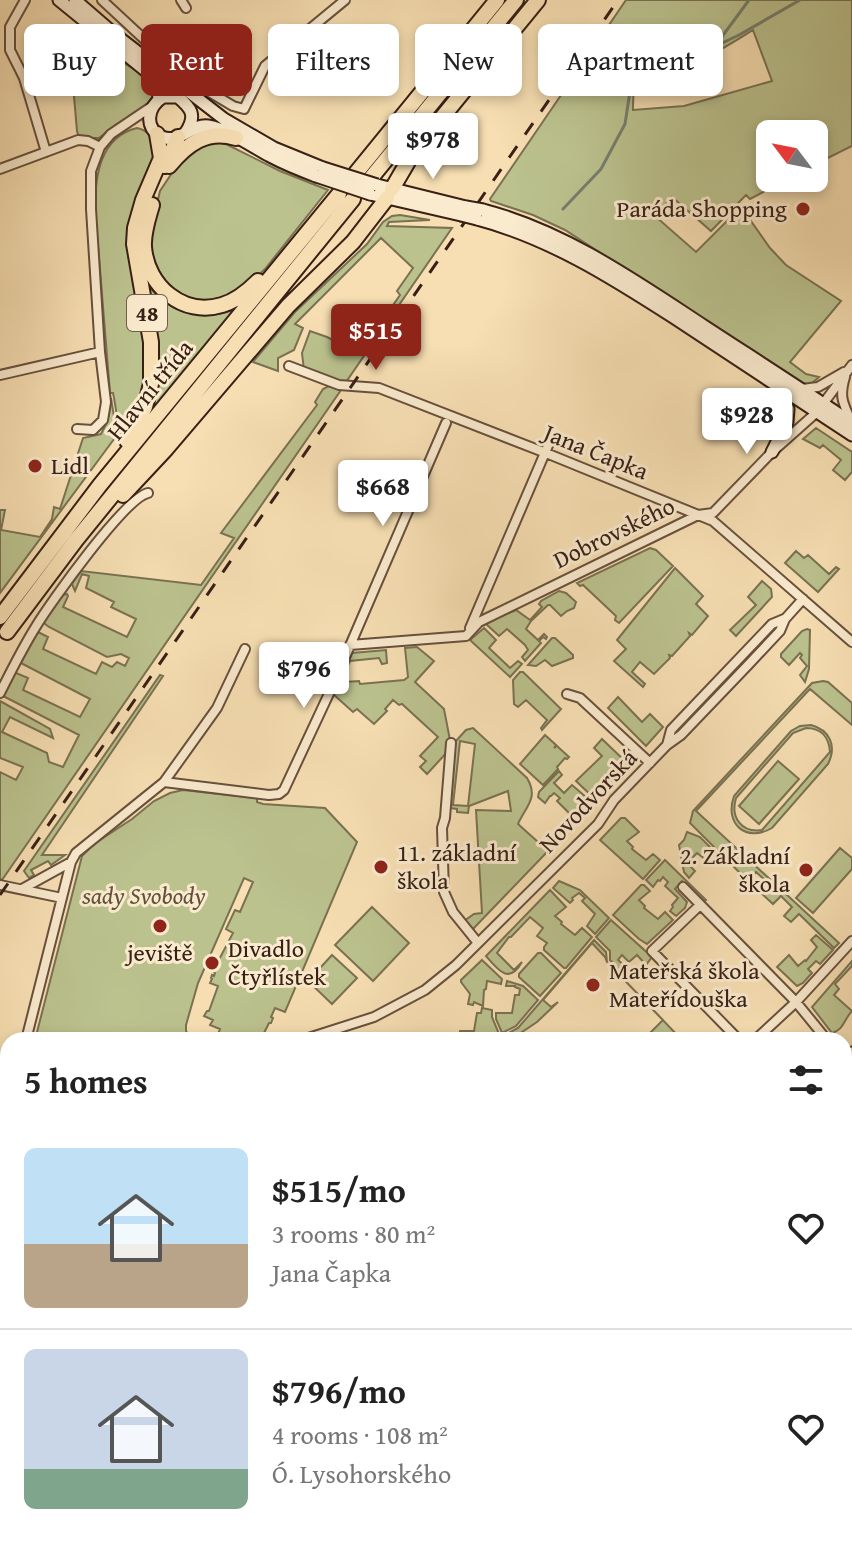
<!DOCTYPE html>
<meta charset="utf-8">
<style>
body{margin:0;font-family:"Gentium Book Plus",serif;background:#f6f6f6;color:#222;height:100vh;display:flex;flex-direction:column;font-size:30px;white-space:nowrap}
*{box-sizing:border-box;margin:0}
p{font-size:26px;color:#767676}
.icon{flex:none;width:44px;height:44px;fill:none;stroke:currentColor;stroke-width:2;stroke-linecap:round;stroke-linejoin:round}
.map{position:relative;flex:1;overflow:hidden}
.side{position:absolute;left:0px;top:1032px;width:852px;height:514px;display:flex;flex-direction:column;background:#fff;border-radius:24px 24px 0 0;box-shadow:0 4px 12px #0003}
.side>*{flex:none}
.banner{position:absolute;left:24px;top:24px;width:804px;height:72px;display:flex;gap:16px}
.needle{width:52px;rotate:302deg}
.fabs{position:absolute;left:756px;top:120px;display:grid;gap:16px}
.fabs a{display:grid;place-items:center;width:72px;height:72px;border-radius:12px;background:#fff;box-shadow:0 4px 12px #0003;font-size:40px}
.price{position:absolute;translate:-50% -68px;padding:0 18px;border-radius:8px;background:#fff;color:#222;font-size:26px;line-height:52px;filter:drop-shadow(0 2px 4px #0008)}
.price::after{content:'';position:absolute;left:50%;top:48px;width:24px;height:18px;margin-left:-12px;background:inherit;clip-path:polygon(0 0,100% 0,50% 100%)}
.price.selected{background:#8f2418;color:#fff}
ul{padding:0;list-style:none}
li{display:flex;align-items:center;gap:24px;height:200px;padding:0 24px}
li+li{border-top:2px solid #e0e0e0}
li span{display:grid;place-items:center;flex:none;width:224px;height:160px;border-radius:12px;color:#555}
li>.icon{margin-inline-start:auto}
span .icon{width:96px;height:96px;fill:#fffc;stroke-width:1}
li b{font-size:34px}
h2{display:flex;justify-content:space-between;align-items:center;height:96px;padding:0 24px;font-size:34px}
.pill{padding:0 28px;border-radius:12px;background:#fff;box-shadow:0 4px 12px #0003;font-size:28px;line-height:72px}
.pill.selected{background:#8f2418;color:#fff}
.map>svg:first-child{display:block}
.green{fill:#bbc28e;stroke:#7a7152;stroke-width:2;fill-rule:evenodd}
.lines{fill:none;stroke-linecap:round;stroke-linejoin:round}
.stream{stroke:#757e6e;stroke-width:3}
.minor-casing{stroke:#68503d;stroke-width:12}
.tertiary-casing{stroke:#68503d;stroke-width:14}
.secondary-casing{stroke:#382016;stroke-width:15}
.trunk-casing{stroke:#382016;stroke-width:18}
.minor{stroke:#faeace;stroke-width:8}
.tertiary{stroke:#faeace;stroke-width:10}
.secondary{stroke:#faeace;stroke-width:11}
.trunk{stroke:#f7dfb3;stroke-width:14}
.rail{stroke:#382016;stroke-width:3;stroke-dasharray:14 14;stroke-linecap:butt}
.secondary-bridge-casing{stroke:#382016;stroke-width:15;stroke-linecap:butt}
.secondary-bridge{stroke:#faeace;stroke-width:11}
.poi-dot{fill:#8f2418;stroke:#faeace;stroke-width:3}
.labels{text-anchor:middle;stroke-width:6;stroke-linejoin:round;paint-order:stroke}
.shield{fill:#faeace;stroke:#725d4d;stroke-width:2}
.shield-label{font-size:22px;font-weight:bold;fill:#382016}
.poi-label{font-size:24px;fill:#382016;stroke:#faeace;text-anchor:start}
.street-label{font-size:24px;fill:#382016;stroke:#faeace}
.park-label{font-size:24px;font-style:italic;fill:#5f513a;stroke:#faeace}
</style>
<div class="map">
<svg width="852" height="1545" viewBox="0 0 852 1545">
<rect width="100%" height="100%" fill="#f7dfb3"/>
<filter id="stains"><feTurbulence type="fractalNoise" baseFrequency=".0025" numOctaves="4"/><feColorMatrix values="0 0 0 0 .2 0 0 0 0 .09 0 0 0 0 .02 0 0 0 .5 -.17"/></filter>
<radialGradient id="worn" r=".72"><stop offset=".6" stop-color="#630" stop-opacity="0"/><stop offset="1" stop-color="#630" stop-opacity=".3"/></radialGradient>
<!-- green -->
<path class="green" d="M626 0H852V146L814 165V134H770V178H790L750 199 746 195 711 231 672 197 655 216 696 252 741 207 770 248 786 265 841 301 790 362 806 374 819 377 811 384H802L565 230 533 215 491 201 490 199ZM753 30 772 81 684 106 633 110C633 102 633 92 635 85 643 58 675 66 696 60 716 54 735 41 753 30Z
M80 28 127 65 148 77 153 83 154 96 139 113 117 124 99 138H79L77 131 72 73 76 72 78 69 72 66 69 40Z
M137 128C148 130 152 138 158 148L131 264 145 351 142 392 134 416 123 437 120 434 114 398 113 393H110L95 208C95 176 100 137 137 128Z
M215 142 226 144 280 171 328 190 265 269 252 281 232 297 203 302 181 296 159 277 149 249 152 226 160 191 178 164 197 146Z
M400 215 430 220 389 222 387 226 452 228 346 382 339 383 304 370 302 353 310 331 327 337 359 354 400 295 397 291 413 268 381 238 295 324 303 328 294 350 278 358V371L253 362 295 312 367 244 383 222 392 216Z
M145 282C170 313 198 323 236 309L149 415 156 391Z
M329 386 341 390 2 880 0 879V772L16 780 23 767 0 758V701L50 729 53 738 10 717 2 732 47 753 49 762 63 767 79 735 3 696 14 672 28 678 23 690 80 717 90 699 19 662 32 636 38 632 48 637 43 649 96 674 102 662 112 667 117 662 125 666 129 658 121 654 107 657 49 627 45 624 44 621 63 595 67 594 68 596 63 607 127 637 136 619 111 607 114 602 86 588 89 576 82 574 75 591 72 584 81 571 201 585 234 538 221 533 317 405 315 402 323 389Z
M111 398 117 435 0 593V510H5L1 530 40 537 52 519 54 507 60 509 83 438 101 434C108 422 110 412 111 398Z
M816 428 852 452V472L845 480 833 470 841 460 823 445 820 448 803 439Z
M650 548 656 550 673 566 619 623 615 620 616 616 583 585 580 586 577 583Z
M796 551 804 558 808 555 829 574 836 567 839 569 818 592 785 563Z
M675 568 703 596 696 604 708 616 692 635 689 633 690 636 672 656 669 655 670 658 654 674 640 662 632 672 645 684 643 687 614 661 626 649 617 640Z
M762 581 771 589 772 597 736 636 730 630 756 605 748 597Z
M559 591 566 593 576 602 574 608 567 611 561 616 550 605H548L531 621 526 629 538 640 544 634 547 637 546 639 543 637 539 641 541 643 525 661 522 657 528 650 525 645 507 629 499 636 485 623 516 610 530 620 542 607 539 604 541 601Z
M484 628 496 640 489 648 510 668 518 661 522 664 510 677 470 640Z
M807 629 810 630 809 669 805 682 800 675 807 666 800 658 802 655 800 653 789 665 781 657V654L802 631Z
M552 638H555L573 655V658L552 666 545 660 536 666 528 665Z
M417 647 434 661 415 682 444 709 450 740 449 750 427 774 420 767 426 761 420 756 438 737 402 704 399 705 393 700 385 709 387 711 374 724 357 709 353 712 333 694 352 653 386 650 387 663 382 664 379 658 350 661 345 672V682L359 681 360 684 404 680 408 677 405 648Z
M520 672H523L561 709 542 730 541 728 547 720 526 700 518 707 514 704 513 680Z
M160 675 163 676 42 855H65L51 865 48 861 31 870 34 875 29 878 24 871Z
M823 681 828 682 852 703V725L810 689 696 811 839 943 834 948 799 914 791 922 784 916 792 907 781 896 773 904 759 891 767 882 756 872 748 881 690 823 693 811 812 683Z
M618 697 642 722 650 714 663 727 646 746 608 708Z
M811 725C830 730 837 746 828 764L772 828C746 843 724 824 734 796L791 731 800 726ZM806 728C821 728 829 737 830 752L762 830C742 833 730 818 736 798L793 733Z
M473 728 527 778C539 798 526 806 518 824L548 851 472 930 464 921 474 914 482 913 476 810 511 811 508 791 469 806 468 813 457 812V809L449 808 455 742 466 730ZM460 741 475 744 468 806 453 805Z
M545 735 556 745 554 748 557 746 569 757 567 759 565 758 557 767 558 769 543 785 520 764Z
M602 739 629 765 596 800 576 781 602 756 594 748Z
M778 761 799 779 759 824 739 806Z
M559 771 562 775 554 783 564 793 572 785 593 803 567 831 562 826 570 814 557 801 560 798 554 793 551 796H550L545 803 538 797 539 792Z
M183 790 257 798V802L263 804 325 808 357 842 285 1012 275 1008 271 1017 273 1018 271 1023H269L263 1035 266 1040H236L232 1037 231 1039 218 1034 220 1029 210 1025 213 1020 204 1016 207 1011H209L218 986 210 983 212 979 211 978 212 975 214 976 215 973 213 971 233 933 226 929 235 910 240 912 253 882 244 878 198 983 186 1025V1031L192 1040H35L82 856 94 844 132 819 154 801 170 793Z
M621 818H625L639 832 627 841 633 847 632 849 646 860 653 854 660 860 643 879 600 840Z
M687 832 700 837 714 851 706 860 697 853 687 863 695 871 689 878 684 872 679 845 684 840Z
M840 848 852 858V869L813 913 796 898Z
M665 860 706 900 704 902 682 881 675 889 687 902 685 908 676 916 670 911 673 907 672 905 678 898 665 886 668 882 663 877 660 881 658 880 653 887 646 880Z
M559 881 580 890 609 918 595 934 587 926 595 914 582 901 585 898 579 893 572 898 573 900 570 903 553 888Z
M641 885H644L650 891 639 900 645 906 644 908 658 919 665 912 673 920 647 944 639 939 613 915Z
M550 890 566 907 555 916 562 922 561 924 575 935 582 928 592 937 566 968H564L544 950V947L547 943 537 936 543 928 530 917 511 937H509L497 953 514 970 522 962C509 985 498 970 486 956Z
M372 907 409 943 373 981 335 945Z
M611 920 652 957 646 965 637 955 629 962 622 955 618 960 634 974 628 979 610 960V951L596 937Z
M816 935 833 950 820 964 816 961 808 969 812 973 803 983 797 986 777 967 789 955 798 966 805 960 806 961 817 947 811 940Z
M594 940 606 952 607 962 682 1040H643L663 1020 607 962 605 957 592 943 543 1000 551 1007 558 1002 537 1022 510 1040 507 1034 518 1028Z
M538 953H541L561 973 540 996 519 977V974Z
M332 955 357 978 332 1004 308 981Z
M482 960 502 979 501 984 487 981 486 989 484 990 483 1006 474 1002 473 1005 468 1004 470 994 461 982V980Z
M852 961V966L835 984 839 989 834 995 852 1011C844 1019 844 1030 832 1033L812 1007Z
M507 981 523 986 538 1000 516 1026 502 1033 496 1019V1013H512L515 995H519L520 989 515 987V986H506Z
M482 1008 492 1010V1017L499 1034 489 1040H459L460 1031H474L477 1013H481Z
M844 1318 852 1325V1481L844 1498Z"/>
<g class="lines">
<!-- stream -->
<path class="stream" d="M718 42 749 0
M588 61 605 72 630 85
M563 209 601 169 625 124 631 85 645 66 693 57 739 35 800 0
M844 1505 852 1488"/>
<!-- minor casing -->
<g class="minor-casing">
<path id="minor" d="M25 0 10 27V50L24 78 46 152
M102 0 186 78 233 106 244 109 265 66 345 0
M181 0 186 8
M0 169 78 140 88 141 100 147
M289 366 339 385 379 388 546 453 713 521 852 642
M0 375 100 352
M845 377C839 397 843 403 851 421
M802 389 818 387 844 372
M77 429 93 430 103 420 106 402 100 352 91 209V171L100 147 111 134 151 107
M470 628 550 441
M350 645 466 636 479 622 698 515 713 513 772 452 817 412 852 365
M0 693C11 671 22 649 35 628 50 603 125 498 148 493
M567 694 580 698 650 763
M451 743 445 818 442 828 444 892 453 912 478 943
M667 745 671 730 772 624 784 619
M164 782 269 795 279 794 284 790 333 685 446 423
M0 885 62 898
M683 887 796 1002 827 1040
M22 889 71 862
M700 905 652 951 739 1040
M26 1040 71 862 76 853 164 782 217 708 245 649
M302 1040 374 1017 425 990 456 965 598 824 614 800 667 745 681 735 749 664 780 631 785 619 803 599
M755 1040 796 1002 852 941
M0 1135 8 1104
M844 1209 852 1202
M0 1441 1 1464 8 1476
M61 1538 64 1545
M173 1538 175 1545"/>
</g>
<!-- tertiary casing -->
<g class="tertiary-casing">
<path id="tertiary" d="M0 1280 8 1282"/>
</g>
<!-- secondary casing -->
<g class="secondary-casing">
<path id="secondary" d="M59 0 151 75 158 88 159 100
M75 0 113 33 224 119 274 148 323 168
M160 75C166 82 171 91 178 97 191 108 197 115 186 132
M178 97H163C148 106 143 128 162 137 179 144 191 124 208 126 230 130 251 146 270 156 285 164 300 170 316 176
M377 185 466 207
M370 194 461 215
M483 210C564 231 634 280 704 326 753 358 803 390 852 423
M477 219C549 238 611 277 673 317 733 356 792 396 852 435
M772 452 787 422 788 409 776 386
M844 1061 852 1053
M818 1538 832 1545"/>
</g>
<!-- trunk casing -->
<g class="trunk-casing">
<path id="trunk" d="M165 166 178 137
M169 166C187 144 207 129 236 138
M356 173 497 0
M371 178 516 0
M392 189 413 153 538 0
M152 205C148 219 143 233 144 247 147 286 183 317 222 305 236 301 248 291 258 281
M127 441 145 407 151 384V342L134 244 135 228 143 200 161 158 157 134
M123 495 166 449 288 306 353 242 387 198
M0 617 100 485 339 194
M7 632 76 540 353 199"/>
</g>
<!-- minor -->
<use href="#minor" class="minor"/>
<!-- tertiary -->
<use href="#tertiary" class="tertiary"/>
<!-- secondary -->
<use href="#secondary" class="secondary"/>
<!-- trunk -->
<use href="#trunk" class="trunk"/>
<!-- rail -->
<path class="rail" d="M0 895 618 0"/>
<!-- secondary-bridge casing -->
<g class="secondary-bridge-casing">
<path id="secondary-bridge" d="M323 168 377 185
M316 176 370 194
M466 207 483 210
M461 215 477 219"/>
</g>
<!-- secondary-bridge -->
<use href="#secondary-bridge" class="secondary-bridge"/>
</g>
<!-- markers -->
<g class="poi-dot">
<circle cx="803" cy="209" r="8"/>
<circle cx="35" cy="466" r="8"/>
<circle cx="381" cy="867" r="8"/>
<circle cx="806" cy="870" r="8"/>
<circle cx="160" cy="926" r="8"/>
<circle cx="212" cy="963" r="8"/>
<circle cx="593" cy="985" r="8"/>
</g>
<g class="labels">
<!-- shield labels -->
<rect class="shield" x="127" y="295" width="40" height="36" rx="6"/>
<g class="shield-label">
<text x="147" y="321">48</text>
</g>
<!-- poi labels -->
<g class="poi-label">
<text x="787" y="217" text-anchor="end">Paráda Shopping</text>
<text x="51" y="474">Lidl</text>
<text x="397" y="861">11. základní<tspan x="397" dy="28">škola</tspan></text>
<text x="790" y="864" text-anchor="end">2. Základní<tspan x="790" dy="28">škola</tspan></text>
<text x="228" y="957">Divadlo<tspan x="228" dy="28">Čtyřlístek</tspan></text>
<text x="160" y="961" text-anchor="middle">jeviště</text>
<text x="609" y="979">Mateřská škola<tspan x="609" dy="28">Mateřídouška</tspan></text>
</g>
<!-- street labels -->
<g class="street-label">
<text transform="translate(150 390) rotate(-51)" y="8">Hlavní třída</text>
<text transform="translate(596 452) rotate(22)" y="8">Jana Čapka</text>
<text transform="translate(614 533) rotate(-26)" y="8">Dobrovského</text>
<text transform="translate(588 801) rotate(-47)" y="8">Novodvorská</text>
</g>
<!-- park labels -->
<g class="park-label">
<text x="144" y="904">sady Svobody</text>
</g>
</g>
<rect width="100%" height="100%" filter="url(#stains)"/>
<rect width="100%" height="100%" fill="url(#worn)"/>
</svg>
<div class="fabs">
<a><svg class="needle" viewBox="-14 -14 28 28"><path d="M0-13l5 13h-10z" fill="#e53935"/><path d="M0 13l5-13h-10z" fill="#767676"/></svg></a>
</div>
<b class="price" style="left:433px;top:181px">$978</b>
<b class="price selected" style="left:376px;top:372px">$515</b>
<b class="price" style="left:747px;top:456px">$928</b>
<b class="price" style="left:383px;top:528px">$668</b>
<b class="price" style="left:304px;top:710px">$796</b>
<div class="banner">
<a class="pill">Buy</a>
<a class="pill selected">Rent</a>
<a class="pill">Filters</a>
<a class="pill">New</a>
<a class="pill">Apartment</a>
</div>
<section class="side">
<h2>5 homes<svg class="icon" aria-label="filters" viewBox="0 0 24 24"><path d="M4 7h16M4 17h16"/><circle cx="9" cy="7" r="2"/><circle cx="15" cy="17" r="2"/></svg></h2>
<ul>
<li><span style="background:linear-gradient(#bfe0f5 60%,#b9a48a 0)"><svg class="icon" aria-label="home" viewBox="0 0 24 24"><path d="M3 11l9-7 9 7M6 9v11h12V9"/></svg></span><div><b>$515/mo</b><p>3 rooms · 80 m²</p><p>Jana Čapka</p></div><svg class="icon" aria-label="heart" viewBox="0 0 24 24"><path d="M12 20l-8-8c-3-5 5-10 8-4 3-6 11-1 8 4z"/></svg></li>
<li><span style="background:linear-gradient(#c9d6e8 75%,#7fa58c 0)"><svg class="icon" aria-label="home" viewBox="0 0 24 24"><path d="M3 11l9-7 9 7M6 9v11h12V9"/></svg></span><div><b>$796/mo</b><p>4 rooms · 108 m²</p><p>Ó. Lysohorského</p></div><svg class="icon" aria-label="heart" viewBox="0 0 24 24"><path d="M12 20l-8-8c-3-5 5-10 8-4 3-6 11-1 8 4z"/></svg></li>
</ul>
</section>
</div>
